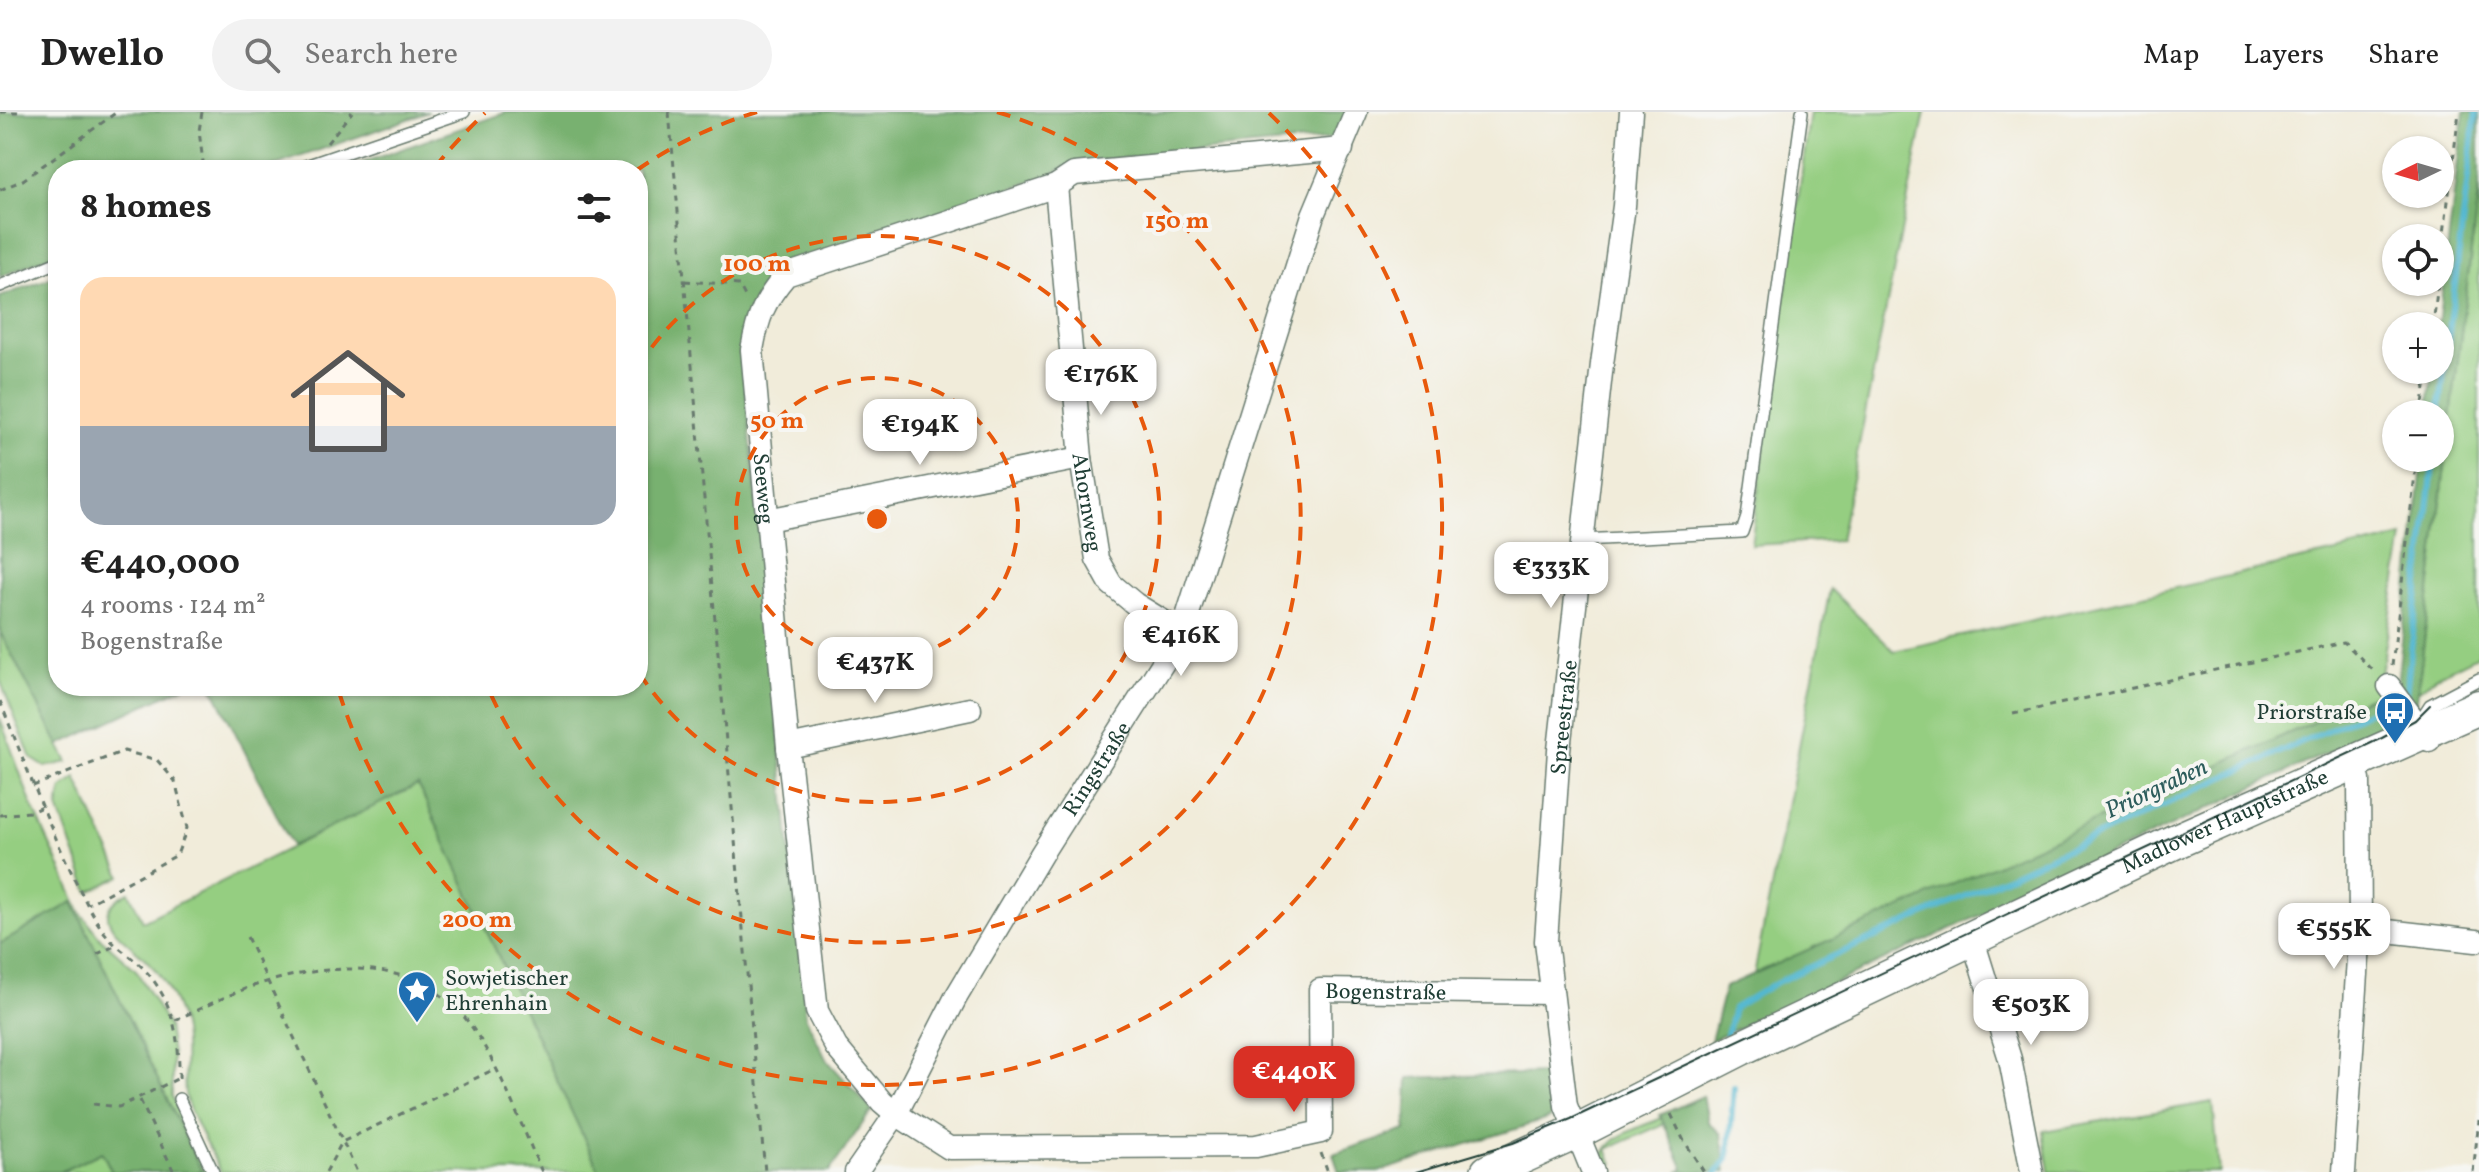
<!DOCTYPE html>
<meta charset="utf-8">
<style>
body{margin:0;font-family:Vollkorn,serif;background:#f2f2f2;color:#222;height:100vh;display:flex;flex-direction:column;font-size:30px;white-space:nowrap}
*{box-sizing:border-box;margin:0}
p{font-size:26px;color:#767676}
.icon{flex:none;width:44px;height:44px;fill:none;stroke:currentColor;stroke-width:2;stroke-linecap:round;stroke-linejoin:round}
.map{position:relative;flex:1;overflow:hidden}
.panel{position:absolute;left:48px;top:48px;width:600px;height:536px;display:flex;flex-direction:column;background:#fff;border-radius:32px;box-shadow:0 2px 6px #0004}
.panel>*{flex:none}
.needle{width:52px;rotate:265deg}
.tools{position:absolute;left:2382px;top:24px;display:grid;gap:16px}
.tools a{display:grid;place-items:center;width:72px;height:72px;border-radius:50%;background:#fff;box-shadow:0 2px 6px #0004;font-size:40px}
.price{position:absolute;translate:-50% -68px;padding:0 18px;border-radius:16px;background:#fff;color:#222;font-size:26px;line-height:52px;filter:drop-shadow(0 2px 4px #0008)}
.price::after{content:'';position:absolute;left:50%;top:48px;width:24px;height:18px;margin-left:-12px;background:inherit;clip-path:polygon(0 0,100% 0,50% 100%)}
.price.current{background:#d93025;color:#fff}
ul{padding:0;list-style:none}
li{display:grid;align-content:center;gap:16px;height:424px;padding:0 32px}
li span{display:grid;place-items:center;height:248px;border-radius:24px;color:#555}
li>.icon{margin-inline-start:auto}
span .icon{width:144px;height:144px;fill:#fffc;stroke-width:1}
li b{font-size:34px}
h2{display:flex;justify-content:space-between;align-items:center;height:96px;padding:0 32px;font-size:34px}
header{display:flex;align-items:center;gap:48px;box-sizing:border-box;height:112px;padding:0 40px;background:#fff;border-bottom:2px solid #e0e0e0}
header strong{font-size:38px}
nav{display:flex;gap:44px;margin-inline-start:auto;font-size:28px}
.search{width:560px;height:72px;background:#f2f2f2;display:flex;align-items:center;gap:20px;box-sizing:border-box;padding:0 28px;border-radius:44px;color:#767676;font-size:30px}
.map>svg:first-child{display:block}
.green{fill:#95ce81;stroke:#5a865a;stroke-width:2}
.forest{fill:#78b16f;stroke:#4c7752;stroke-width:2}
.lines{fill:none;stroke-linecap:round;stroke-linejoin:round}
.stream{stroke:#52b7d0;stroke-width:6}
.lane-casing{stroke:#687a6e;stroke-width:14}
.street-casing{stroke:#687a6e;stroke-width:25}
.primary-casing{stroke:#687a6e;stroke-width:37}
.path{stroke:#687a6e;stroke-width:3;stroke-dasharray:6 6;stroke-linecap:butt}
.lane{stroke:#fff;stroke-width:11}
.street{stroke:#fff;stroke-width:22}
.primary{stroke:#fff;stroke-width:34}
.tram{stroke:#1f3d34;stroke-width:2}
.ring{fill:none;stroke:#e8590c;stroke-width:4;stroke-dasharray:14 10}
.labels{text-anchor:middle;stroke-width:8;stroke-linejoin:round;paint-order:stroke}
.street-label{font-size:22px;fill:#1f3d34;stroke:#f6f6f2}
.poi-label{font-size:22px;fill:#1f3d34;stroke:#f6f6f2;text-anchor:end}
.water-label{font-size:24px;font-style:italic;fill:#2c5c5b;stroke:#f6f6f2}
.centre{fill:#e8590c;stroke:#f6f6f2;stroke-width:4}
.ring-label{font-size:24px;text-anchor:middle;font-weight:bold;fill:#e8590c;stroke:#f6f6f2;stroke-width:8;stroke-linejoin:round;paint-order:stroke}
</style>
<header>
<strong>Dwello</strong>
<div class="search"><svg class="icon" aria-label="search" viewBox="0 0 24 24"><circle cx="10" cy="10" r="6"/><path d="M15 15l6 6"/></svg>Search here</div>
<nav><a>Map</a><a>Layers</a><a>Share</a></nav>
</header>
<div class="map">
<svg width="2479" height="1060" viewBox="0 0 2479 1060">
<rect width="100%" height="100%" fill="#f6f6f2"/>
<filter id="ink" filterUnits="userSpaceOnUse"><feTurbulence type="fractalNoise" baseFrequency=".0125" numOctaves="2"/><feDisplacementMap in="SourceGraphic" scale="16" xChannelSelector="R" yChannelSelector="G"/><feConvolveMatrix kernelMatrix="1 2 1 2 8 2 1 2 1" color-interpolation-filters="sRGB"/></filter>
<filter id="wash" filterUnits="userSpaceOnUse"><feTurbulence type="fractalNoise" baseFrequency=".006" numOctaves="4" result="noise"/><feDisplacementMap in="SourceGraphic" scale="32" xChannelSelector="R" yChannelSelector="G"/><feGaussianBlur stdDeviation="1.8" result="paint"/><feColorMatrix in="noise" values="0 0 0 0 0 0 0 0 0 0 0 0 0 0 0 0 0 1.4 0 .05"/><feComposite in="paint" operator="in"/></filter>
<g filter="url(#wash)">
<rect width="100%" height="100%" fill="#f1ecda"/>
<!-- green -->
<path class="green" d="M1810 0H1925L1840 428 1751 433Z
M2479 73V543L2437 564 2418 579Z
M2403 425 2378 581 1754 863 1830 477 1894 539Z
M0 520 68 650 45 655 31 646 0 568Z
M0 606 31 691 81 801 101 827 136 858 168 914 172 943V985L208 1060H202L73 790 0 832Z
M76 666 121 764 89 780 58 696 62 676Z
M418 672 600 1060H221C212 1042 187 999 185 982 182 942 191 921 170 881 165 871 157 859 149 851 129 828 80 806 129 780L143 809Z
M2213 990 2219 1060H2049L2043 1019Z
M1662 1006 1664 1012 1607 1037 1613 1052 1605 1056 1607 1060H1603C1595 1026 1637 1017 1662 1006Z
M102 1040 112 1060H60Z"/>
<!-- forest -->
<path class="forest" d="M0 0H429L262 58H58V140L0 165Z
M507 0H1346L1337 26 1072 51 1050 63 782 155C755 187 751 198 742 238L806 906 826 947 872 998 829 1060H600L418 673 292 734 212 574H638V58H342Z
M2464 0H2479V73L2416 595 2397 571 2423 346H2440V302H2428L2433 258H2440L2438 214Z
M58 163V574H185L59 633 0 520V185Z
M2378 581 2397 604 2393 610 1711 929 1725 875Z
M73 790 202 1060H112L102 1040 60 1060H0V832Z
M1546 961 1551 1006 1378 1060H1339L1333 1042 1406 1018 1408 966Z
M1703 984 1708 1010 1721 1022 1726 1060H1678L1684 1057 1660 1003Z"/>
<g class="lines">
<!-- stream -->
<path class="stream" d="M2439 302 2476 0
M2402 583 2406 581 2434 346
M1727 923 1734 896 1777 870 2393 588
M1717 1060 1728 1047 1734 975"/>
</g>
</g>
<g filter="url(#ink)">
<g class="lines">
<!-- lane casing -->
<g class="lane-casing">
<path id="lane" d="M294 58 464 0
M0 174 58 150
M1582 428 1742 420 1747 405 1802 0
M2419 610 2430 593 2479 567
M179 987 213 1060"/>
</g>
<!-- street casing -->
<g class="street-casing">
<g id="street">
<path id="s1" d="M1342 37 1074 62 1056 74 786 163C764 189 758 204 752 238L788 635 817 899 836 935 882 990 896 1002 949 1036 1256 1034 1321 1020 1320 878 1550 881"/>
<path id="s2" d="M1056 74 1081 346 1097 447 1111 472 1135 492 1182 521"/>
<path d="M767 408 1081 346"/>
<path d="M2389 574 2429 628"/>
<path d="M788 635 970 597"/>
<path d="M2360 816 2476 829"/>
<path d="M1972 825 2010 947 2032 1060"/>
<path id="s3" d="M856 1060 896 1002 956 885 1042 741 1182 521 1313 103 1356 0"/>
<path id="s4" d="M1593 1060 1566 994 1546 829 1559 638 1602 252 1624 94 1631 0"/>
<path d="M2344 1060 2360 816 2359 668 2354 652"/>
</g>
</g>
<!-- primary casing -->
<g class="primary-casing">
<g id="primary">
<path id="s5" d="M1488 1060 1576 1020 1741 936 2174 730 2479 595"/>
</g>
</g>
<!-- path -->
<path class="path" d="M0 0H24
M202 0 199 19 204 58
M669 0 765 1060
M327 31 352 0
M0 78 23 68 117 0
M2440 154 2459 0
M685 169 739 173 746 186
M2433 214 2438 170
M2422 302 2427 258
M2392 554 2417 346
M0 589C27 657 53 725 86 790 92 802 100 816 109 826 118 837 131 844 141 854 174 887 180 927 179 971
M2013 602 2344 530 2375 560
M33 674 124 639 157 648 175 669 187 716 177 743 88 792
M0 703 30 700 42 695
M247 825 357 1060
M97 842 117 833
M175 908C205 895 238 877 270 869 332 852 404 847 454 894 492 930 520 1012 542 1060
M140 988 174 1060
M93 992 119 995 179 966
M1671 1002 1683 1027 1704 1060
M1321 1041 1328 1060
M326 1060 342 1030 495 957
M2473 1060 2479 1008"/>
<!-- lane -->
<use href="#lane" class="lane"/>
<!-- street -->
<use href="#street" class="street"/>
<!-- primary -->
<use href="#primary" class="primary"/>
<!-- tram -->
<path class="tram" d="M1416 1060 1513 1031 1571 1007 2382 626 2415 608 2430 593"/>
</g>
</g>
<!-- distance rings -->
<g class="ring">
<circle cx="877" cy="407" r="141"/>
<path d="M638 255A283 283 0 1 1 638 559"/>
<path d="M637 58A424 424 0 0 1 757 0M997 0A424 424 0 1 1 488 576"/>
<path d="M435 55A565 565 0 0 1 485 1M1269 1A565 565 0 1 1 338 577"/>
</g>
<!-- icons -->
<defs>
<g id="bus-pin" transform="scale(2)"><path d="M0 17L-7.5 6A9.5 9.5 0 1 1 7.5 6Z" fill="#1f6fb2" stroke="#f6f6f2"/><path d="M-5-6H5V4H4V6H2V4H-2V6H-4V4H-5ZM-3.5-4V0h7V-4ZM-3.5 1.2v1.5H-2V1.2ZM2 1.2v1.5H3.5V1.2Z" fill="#fff"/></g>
<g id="sight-pin" transform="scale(2)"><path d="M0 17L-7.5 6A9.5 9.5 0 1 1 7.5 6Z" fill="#1f6fb2" stroke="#f6f6f2"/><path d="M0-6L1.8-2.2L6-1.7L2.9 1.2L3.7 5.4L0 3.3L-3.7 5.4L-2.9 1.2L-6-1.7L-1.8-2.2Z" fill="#fff"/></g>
</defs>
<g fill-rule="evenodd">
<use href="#bus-pin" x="2395" y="599"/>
<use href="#sight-pin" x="417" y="878"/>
</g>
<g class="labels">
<!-- street labels -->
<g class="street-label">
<text dy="8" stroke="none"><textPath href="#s1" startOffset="798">Seeweg</textPath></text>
<text dy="8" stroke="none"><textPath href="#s2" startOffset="318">Ahornweg</textPath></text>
<text dy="8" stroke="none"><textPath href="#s4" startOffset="462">Spreestraße</textPath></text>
<text dy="8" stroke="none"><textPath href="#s3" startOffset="470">Ringstraße</textPath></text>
<text dy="8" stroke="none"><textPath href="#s5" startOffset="816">Madlower Hauptstraße</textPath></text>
<text dy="8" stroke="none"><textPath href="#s1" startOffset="2098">Bogenstraße</textPath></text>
</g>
<!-- poi labels -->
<g class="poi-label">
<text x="2367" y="607">Priorstraße</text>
<text x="445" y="873" text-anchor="start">Sowjetischer<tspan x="445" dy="25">Ehrenhain</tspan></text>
</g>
<!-- water labels -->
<g class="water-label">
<text transform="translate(2156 676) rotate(-25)" y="8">Priorgraben</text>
</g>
</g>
<circle cx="877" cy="407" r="12" class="centre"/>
<g class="ring-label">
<text x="1177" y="116">150 m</text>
<text x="757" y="159">100 m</text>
<text x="777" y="316">50 m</text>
<text x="477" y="815">200 m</text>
</g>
</svg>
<div class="tools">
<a><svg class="needle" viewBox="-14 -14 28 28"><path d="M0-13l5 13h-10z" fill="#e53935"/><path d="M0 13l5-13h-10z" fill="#767676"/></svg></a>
<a><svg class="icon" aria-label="locate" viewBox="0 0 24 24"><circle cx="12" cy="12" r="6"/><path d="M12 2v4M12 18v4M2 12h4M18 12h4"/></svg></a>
<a>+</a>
<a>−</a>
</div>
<b class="price" style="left:1101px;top:305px">€176K</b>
<b class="price" style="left:920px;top:355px">€194K</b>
<b class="price" style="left:1551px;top:498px">€333K</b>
<b class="price" style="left:1181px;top:566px">€416K</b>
<b class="price" style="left:875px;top:593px">€437K</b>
<b class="price" style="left:2334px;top:859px">€555K</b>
<b class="price" style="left:2031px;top:935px">€503K</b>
<b class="price current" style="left:1294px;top:1002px">€440K</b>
<section class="panel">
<h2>8 homes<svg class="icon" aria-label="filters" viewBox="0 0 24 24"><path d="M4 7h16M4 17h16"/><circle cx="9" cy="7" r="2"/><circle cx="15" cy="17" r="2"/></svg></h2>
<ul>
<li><span style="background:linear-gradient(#ffd9b3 60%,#9aa5b1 0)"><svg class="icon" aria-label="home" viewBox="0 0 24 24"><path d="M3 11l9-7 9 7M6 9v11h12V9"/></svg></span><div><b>€440,000</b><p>4 rooms · 124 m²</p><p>Bogenstraße</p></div></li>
</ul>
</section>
</div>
